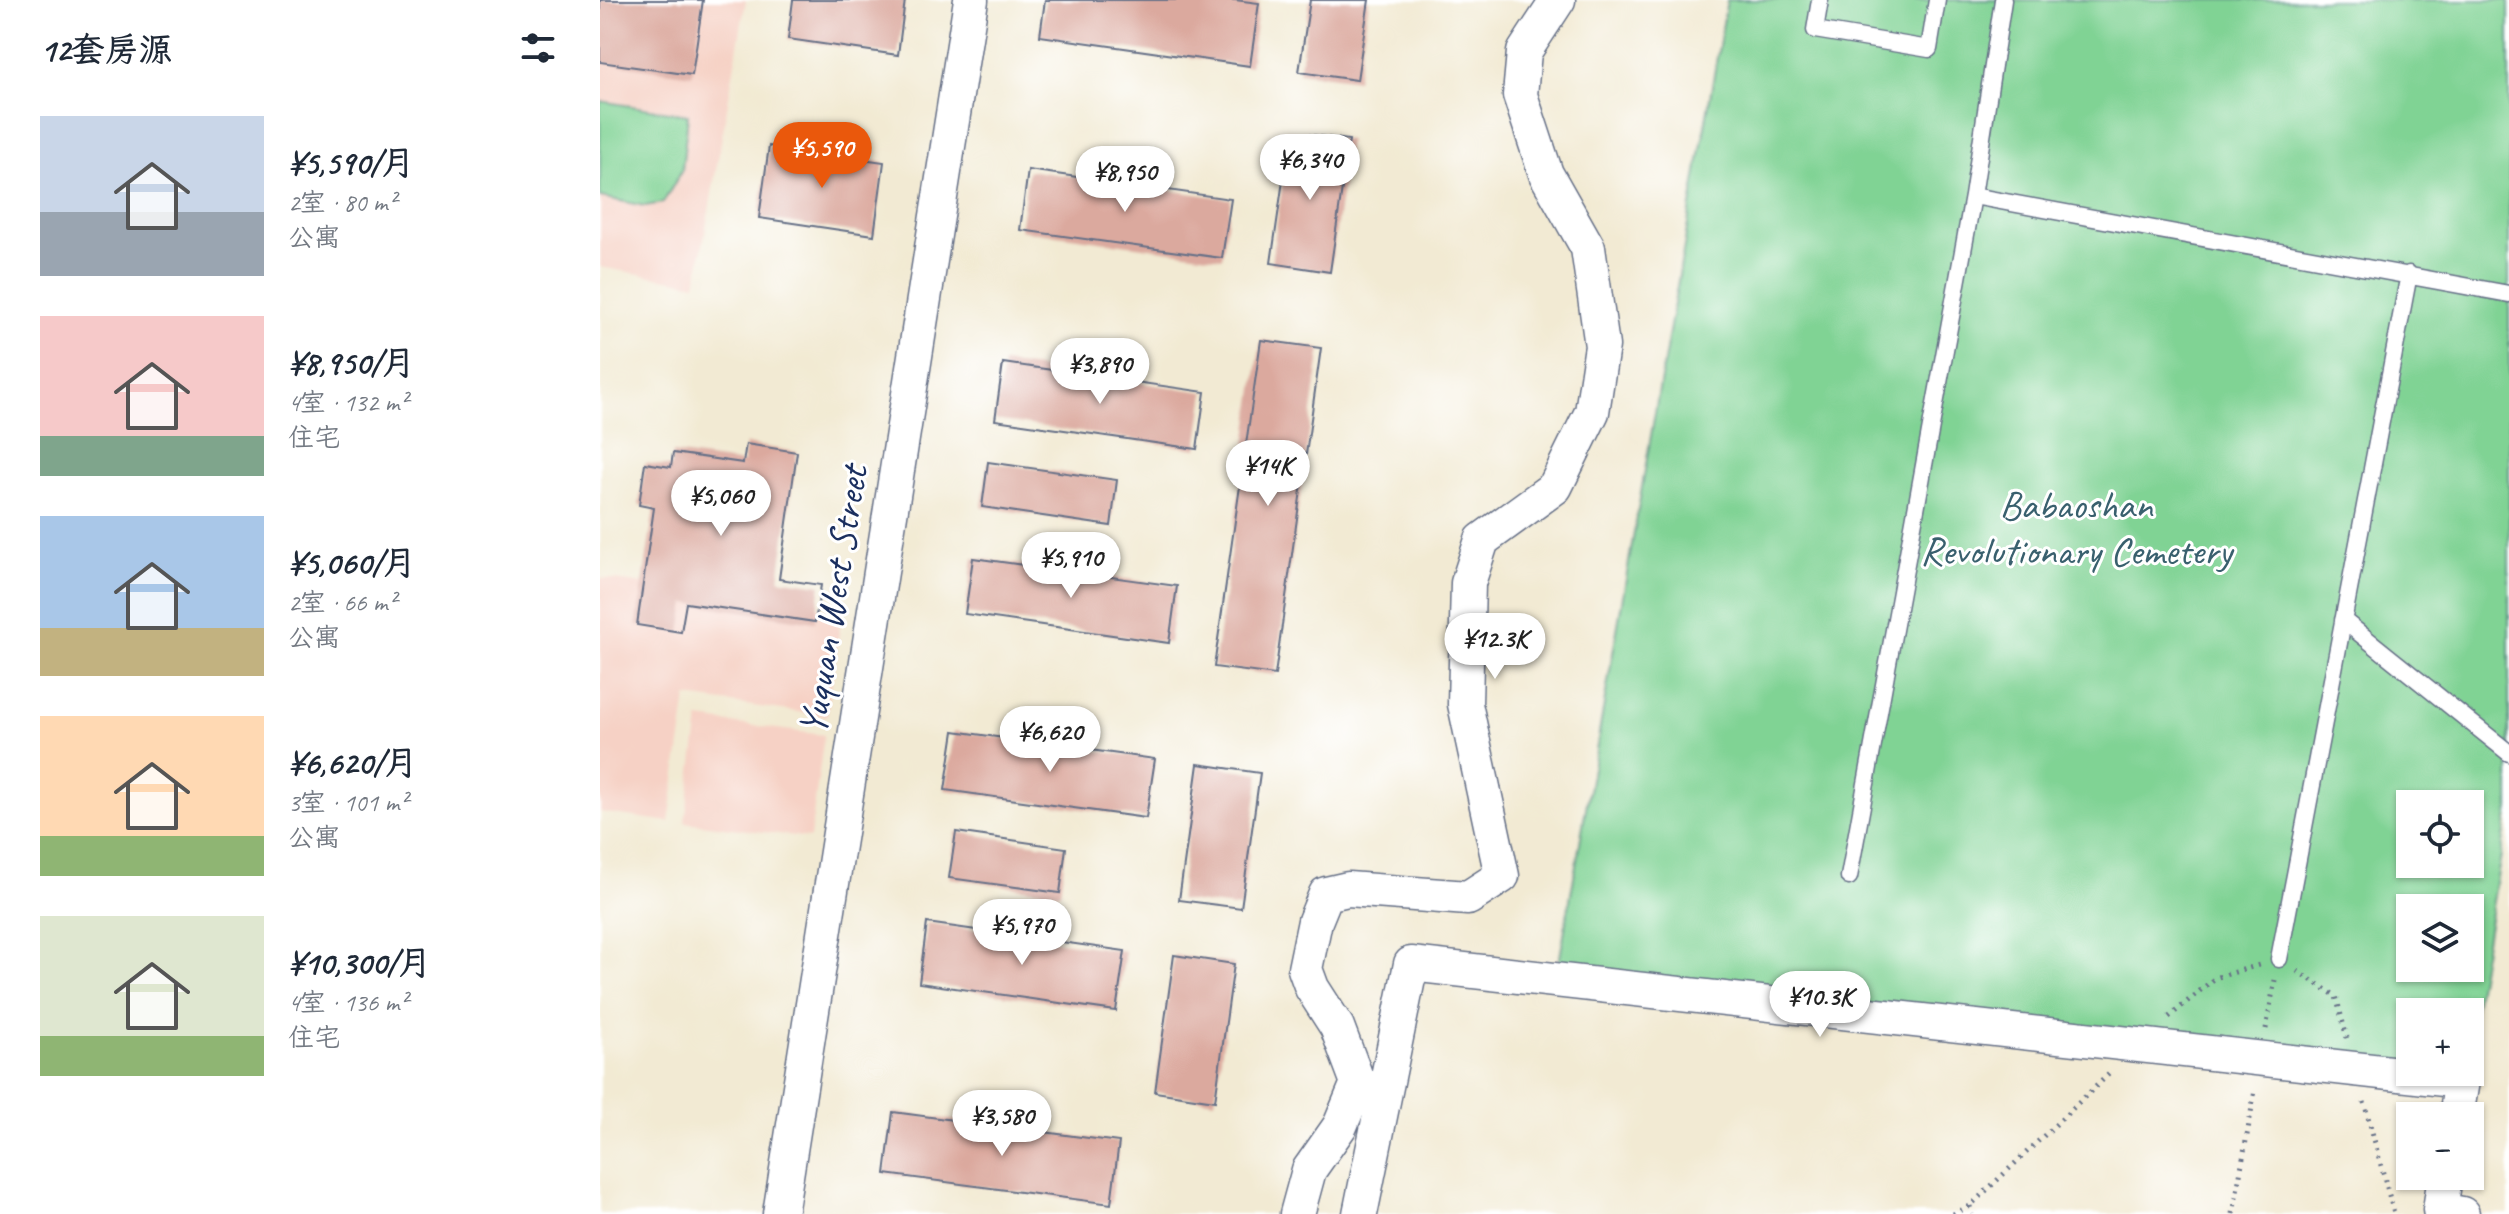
<!DOCTYPE html>
<html lang="zh">
<meta charset="utf-8">
<style>
body{margin:0;font-family:Caveat,"LXGW WenKai TC",sans-serif;background:#f6f6f7;color:#1f2937;height:100vh;display:flex;flex-direction:column;font-size:30px;white-space:nowrap}
*{box-sizing:border-box;margin:0}
p{font-size:26px;color:#747a83}
.icon{flex:none;width:44px;height:44px;fill:none;stroke:currentColor;stroke-width:2;stroke-linecap:round;stroke-linejoin:round}
.map{position:relative;flex:1;overflow:hidden}
.side{display:flex;flex-direction:column;background:#fff;width:600px}
.side>*{flex:none}
.tools{position:absolute;left:1796px;top:790px;display:grid;gap:16px}
.tools a{display:grid;place-items:center;width:88px;height:88px;border-radius:0px;background:#fff;box-shadow:0 2px 6px #0004;font-size:40px}
.price{position:absolute;translate:-50% -68px;padding:0 18px;border-radius:28px;background:#fff;color:#222;font-size:26px;line-height:52px;filter:drop-shadow(0 2px 4px #0008)}
.price::after{content:'';position:absolute;left:50%;top:48px;width:24px;height:18px;margin-left:-12px;background:inherit;clip-path:polygon(0 0,100% 0,50% 100%)}
.price.active{background:#ea580c;color:#fff}
ul{padding:0;list-style:none}
li{display:flex;align-items:center;gap:24px;height:200px;padding:0 40px}
li span{display:grid;place-items:center;flex:none;width:224px;height:160px;border-radius:0px;color:#555}
li>.icon{margin-inline-start:auto}
span .icon{width:96px;height:96px;fill:#fffc;stroke-width:1}
li b{font-size:34px}
h2{display:flex;justify-content:space-between;align-items:center;height:96px;padding:0 40px;font-size:34px}
main{display:flex;flex:1;min-height:0}
.map>svg:first-child{display:block}
.built{fill:#f6d1c5}
.green{fill:#80d394;stroke:#4e8179;stroke-width:2;fill-rule:evenodd}
.building{fill:#dba99e}
.lines{fill:none;stroke-linecap:round;stroke-linejoin:round}
.service-casing{stroke:#667087;stroke-width:19}
.minor-casing{stroke:#667087;stroke-width:37}
.path{stroke:#667087;stroke-width:5;stroke-dasharray:2 6;stroke-linecap:butt}
.service{stroke:#fff;stroke-width:16}
.minor{stroke:#fff;stroke-width:34}
.labels{text-anchor:middle;stroke-width:6;stroke-linejoin:round;paint-order:stroke}
.park-label{font-size:40px;fill:#39606e;stroke:#fff}
.street-label{font-size:40px;fill:#1b2f5e;stroke:#fff}
</style>
<main>
<section class="side">
<h2>12套房源<svg class="icon" aria-label="filters" viewBox="0 0 24 24"><path d="M4 7h16M4 17h16"/><circle cx="9" cy="7" r="2"/><circle cx="15" cy="17" r="2"/></svg></h2>
<ul>
<li><span style="background:linear-gradient(#c9d6e8 60%,#9aa5b1 0)"><svg class="icon" aria-label="home" viewBox="0 0 24 24"><path d="M3 11l9-7 9 7M6 9v11h12V9"/></svg></span><div><b>¥5,590/月</b><p>2室 · 80 m²</p><p>公寓</p></div></li>
<li><span style="background:linear-gradient(#f6c9c9 75%,#7fa58c 0)"><svg class="icon" aria-label="home" viewBox="0 0 24 24"><path d="M3 11l9-7 9 7M6 9v11h12V9"/></svg></span><div><b>¥8,950/月</b><p>4室 · 132 m²</p><p>住宅</p></div></li>
<li><span style="background:linear-gradient(#a9c7e8 70%,#c2b280 0)"><svg class="icon" aria-label="home" viewBox="0 0 24 24"><path d="M3 11l9-7 9 7M6 9v11h12V9"/></svg></span><div><b>¥5,060/月</b><p>2室 · 66 m²</p><p>公寓</p></div></li>
<li><span style="background:linear-gradient(#ffd9b3 75%,#8fb573 0)"><svg class="icon" aria-label="home" viewBox="0 0 24 24"><path d="M3 11l9-7 9 7M6 9v11h12V9"/></svg></span><div><b>¥6,620/月</b><p>3室 · 101 m²</p><p>公寓</p></div></li>
<li><span style="background:linear-gradient(#dfe7d0 75%,#8fb573 0)"><svg class="icon" aria-label="home" viewBox="0 0 24 24"><path d="M3 11l9-7 9 7M6 9v11h12V9"/></svg></span><div><b>¥10,300/月</b><p>4室 · 136 m²</p><p>住宅</p></div></li>
</ul>
</section>
<div class="map">
<svg width="1909" height="1214" viewBox="0 0 1909 1214">
<rect width="100%" height="100%" fill="#fff"/>
<filter id="ink" filterUnits="userSpaceOnUse"><feTurbulence type="fractalNoise" baseFrequency=".0125" numOctaves="2"/><feDisplacementMap in="SourceGraphic" scale="16" xChannelSelector="R" yChannelSelector="G"/><feConvolveMatrix kernelMatrix="1 2 1 2 8 2 1 2 1" color-interpolation-filters="sRGB"/></filter>
<filter id="wash" filterUnits="userSpaceOnUse"><feTurbulence type="fractalNoise" baseFrequency=".006" numOctaves="4" result="noise"/><feDisplacementMap in="SourceGraphic" scale="32" xChannelSelector="R" yChannelSelector="G"/><feGaussianBlur stdDeviation="1.8" result="paint"/><feColorMatrix in="noise" values="0 0 0 0 0 0 0 0 0 0 0 0 0 0 0 0 0 1.4 0 .05"/><feComposite in="paint" operator="in"/></filter>
<g filter="url(#wash)">
<rect width="100%" height="100%" fill="#f2ead3"/>
<!-- built -->
<path class="built" d="M0 0H146L96 284 0 267Z
M0 578 242 611 227 716 87 697 69 822 0 812Z
M99 719 224 735 210 838 85 822Z"/>
<!-- green -->
<path class="green" d="M1127 0H1909V809L1870 1034V1012H1810V1072L956 980ZM1810 804H1870V864H1810ZM1810 908H1870V968H1810Z
M0 101 88 115 82 170 63 203 45 206 0 197Z"/>
<g id="blocks">
<!-- building -->
<path class="building" d="M0 0H103L92 75 0 62Z
M193 0H305L298 55 188 39Z
M445 0H635L659 3 650 66 440 36Z
M710 0H769L757 80 699 72Z
M690 132 749 140 730 272 671 263Z
M169 146 284 162 274 235 159 218Z
M428 170 631 199 622 258 420 230Z
M661 340 721 348 675 675 614 667Z
M403 363 605 392 597 449 395 420Z
M146 444 197 452 179 579 221 585 215 622 86 603 81 632 37 625 54 508 39 505 45 463 71 467 73 453 143 463Z
M388 462 517 480 511 526 382 507Z
M373 558 577 586 569 643 365 614Z
M354 731 555 759 546 818 345 790Z
M598 764 660 773 641 908 579 900Z
M356 832 466 848 460 893 349 878Z
M327 923 525 951 516 1011 319 983Z
M574 955 634 964 615 1101 555 1092Z
M293 1112 519 1142 511 1204 285 1174Z"/>
</g>
</g>
<g filter="url(#ink)">
<use href="#blocks" fill-opacity="0" stroke="#667087" stroke-width="2"/>
<g class="lines">
<!-- service casing -->
<g class="service-casing">
<path id="service" d="M1220 0 1215 30 1329 49 1337 0
M1373 196 1909 294
M1743 620 1909 753
M1249 877 1373 196 1403 0
M1679 959 1809 274"/>
</g>
<!-- minor casing -->
<g class="minor-casing">
<path id="minor" d="M1845 1176 1840 1210 1862 1214
M180 1214 371 0
M697 1214 709 1170 740 1126 758 1083 737 1027 712 988 705 969 715 921 726 894 748 889 868 898 902 876 865 704 868 583 882 540 955 487 992 412 1002 346 988 248 946 174 920 95 924 52 958 0
M760 1214 811 964 1862 1081 1856 1116"/>
</g>
<!-- path -->
<path class="path" d="M1697 971 1736 996 1747 1038
M1569 1017 1615 978 1659 965
M1666 1029 1675 980
M1764 1102 1794 1214
M1370 1206 1372 1214
M1353 1214 1370 1206 1510 1073
M1633 1214 1655 1090"/>
<!-- service -->
<use href="#service" class="service"/>
<!-- minor -->
<use href="#minor" class="minor"/>
</g>
</g>
<g class="labels">
<!-- park labels -->
<g class="park-label">
<text x="1476" y="518">Babaoshan<tspan x="1476" dy="46">Revolutionary Cemetery</tspan></text>
</g>
<!-- street labels -->
<g class="street-label">
<text transform="translate(232 600) rotate(-81)" y="14">Yuquan West Street</text>
</g>
</g>
</svg>
<div class="tools">
<a><svg class="icon" aria-label="locate" viewBox="0 0 24 24"><circle cx="12" cy="12" r="6"/><path d="M12 2v4M12 18v4M2 12h4M18 12h4"/></svg></a>
<a><svg class="icon" aria-label="layers" viewBox="0 0 24 24"><path d="M12 4l9 5-9 5-9-5zM3 14l9 5 9-5"/></svg></a>
<a>+</a>
<a>−</a>
</div>
<b class="price active" style="left:222px;top:190px">¥5,590</b>
<b class="price" style="left:710px;top:202px">¥6,340</b>
<b class="price" style="left:525px;top:214px">¥8,950</b>
<b class="price" style="left:500px;top:406px">¥3,890</b>
<b class="price" style="left:668px;top:508px">¥14K</b>
<b class="price" style="left:121px;top:538px">¥5,060</b>
<b class="price" style="left:471px;top:600px">¥5,910</b>
<b class="price" style="left:895px;top:681px">¥12.3K</b>
<b class="price" style="left:450px;top:774px">¥6,620</b>
<b class="price" style="left:422px;top:967px">¥5,970</b>
<b class="price" style="left:1220px;top:1039px">¥10.3K</b>
<b class="price" style="left:402px;top:1158px">¥3,580</b>
</div>
</main>
